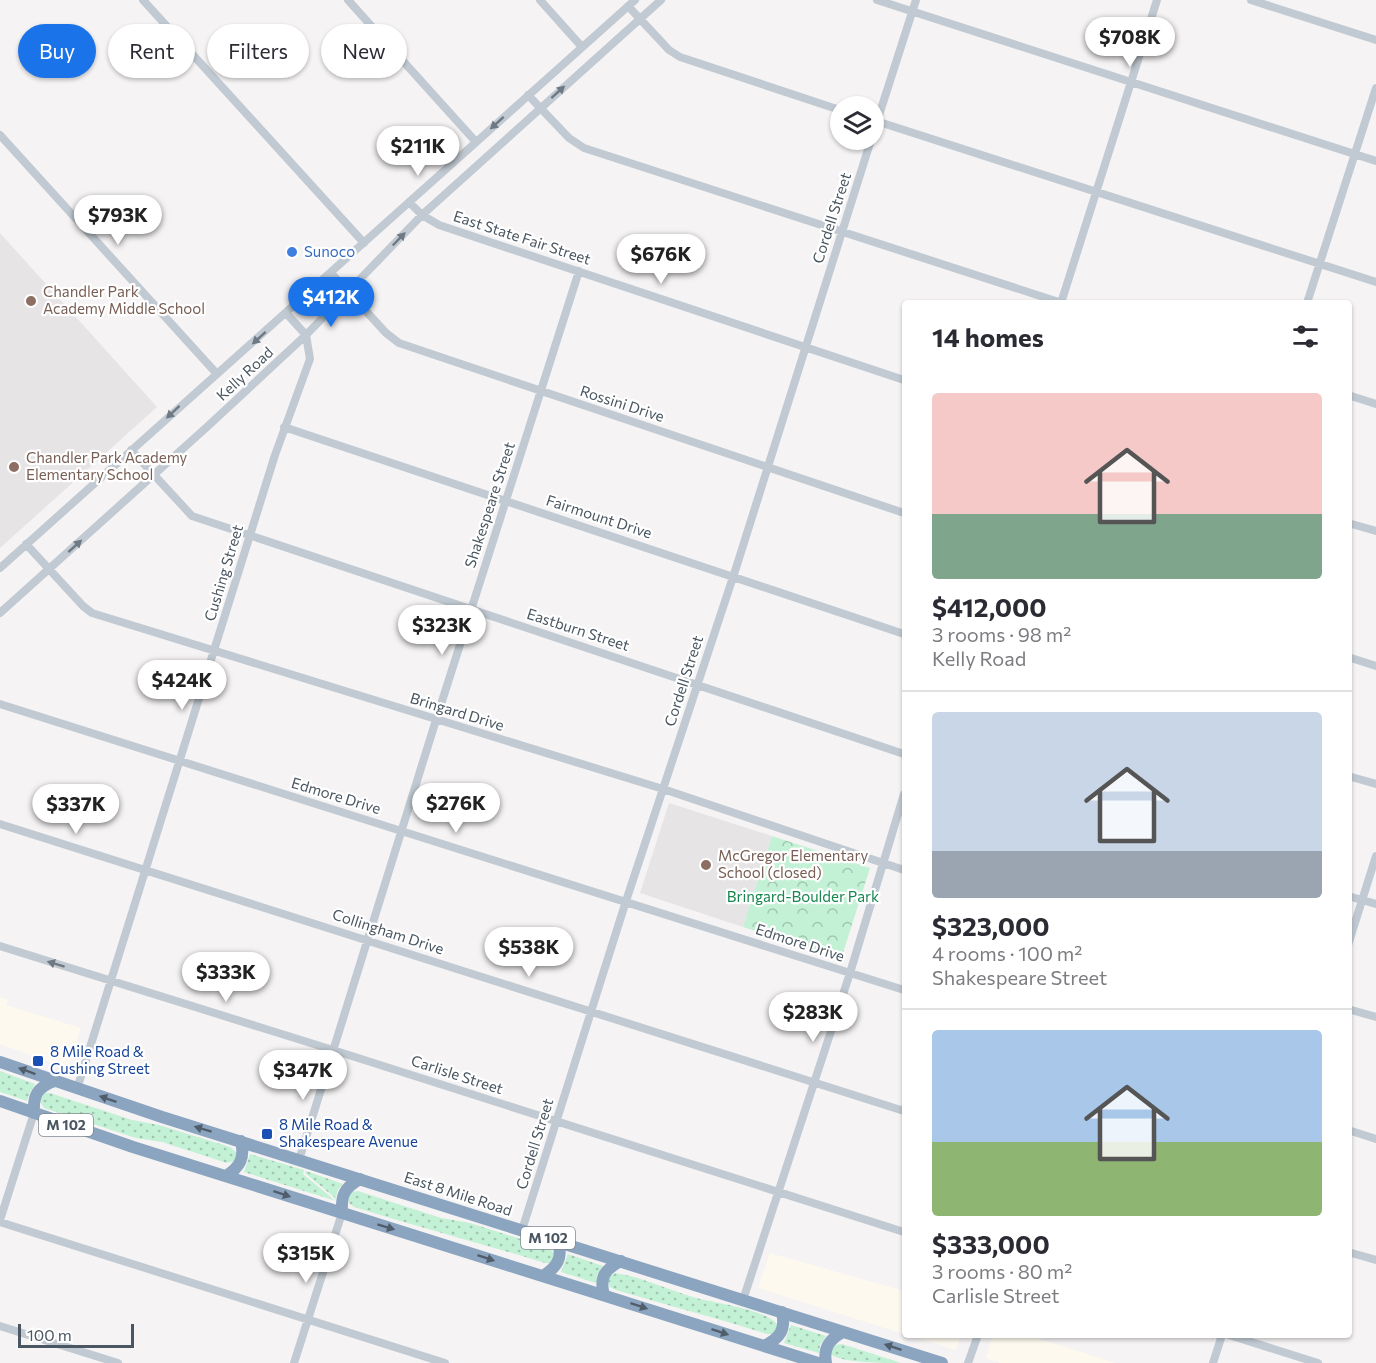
<!DOCTYPE html>
<meta charset="utf-8">
<style>
body{margin:0;font-family:Commissioner,sans-serif;background:#f2f2f3;color:#2b2b33;height:100vh;display:flex;flex-direction:column;font-size:22px;white-space:nowrap}
*{box-sizing:border-box;margin:0}
p{font-size:20px;color:#7c7c81}
.icon{flex:none;width:33px;height:33px;fill:none;stroke:currentColor;stroke-width:2;stroke-linecap:round;stroke-linejoin:round}
.map{position:relative;flex:1;overflow:hidden}
.side{position:absolute;left:902px;top:300px;width:450px;height:1038px;display:flex;flex-direction:column;background:#fff;border-radius:6px;box-shadow:0 2px 4px #0004}
.side>*{flex:none}
.banner{position:absolute;left:18px;top:24px;width:570px;height:54px;display:flex;gap:12px}
.controls{position:absolute;left:830px;top:96px;display:grid;gap:12px}
.controls a{display:grid;place-items:center;width:54px;height:54px;border-radius:50%;background:#fff;box-shadow:0 2px 4px #0004;font-size:30px}
.scale{position:absolute;left:18px;bottom:15px;width:116px;box-sizing:border-box;padding-left:6px;border:3px solid #4a5661;border-top:0;font-size:16px;line-height:21px;white-space:nowrap;color:#4a5661;-webkit-text-stroke:4px #fff;paint-order:stroke}
.price{position:absolute;translate:-50% -51px;padding:0 14px;border-radius:21px;background:#fff;color:#222;font-size:20px;line-height:39px;filter:drop-shadow(0 2px 3px #0008)}
.price::after{content:'';position:absolute;left:50%;top:36px;width:18px;height:14px;margin-left:-9px;background:inherit;clip-path:polygon(0 0,100% 0,50% 100%)}
.price.current{background:#1a73e8;color:#fff}
ul{padding:0;list-style:none}
li{display:grid;align-content:center;gap:12px;height:318px;padding:0 30px}
li+li{border-top:2px solid #e1e1e2}
li span{display:grid;place-items:center;height:186px;border-radius:6px;color:#555}
li>.icon{margin-inline-start:auto}
span .icon{width:108px;height:108px;fill:#fffc;stroke-width:1}
li b{font-size:26px}
h2{display:flex;justify-content:space-between;align-items:center;height:72px;padding:0 30px;font-size:26px}
.chip{padding:0 21px;border-radius:27px;background:#fff;box-shadow:0 2px 4px #0004;font-size:21px;line-height:54px}
.chip.current{background:#1a73e8;color:#fff}
.map>svg:first-child{display:block}
.commercial{fill:#fdf9ef}
.education{fill:#e6e4e5}
.grass{fill:url(#grass-dots)}
.forest{fill:url(#forest-crowns)}
.lines{fill:none;stroke-linecap:round;stroke-linejoin:round}
.minor{stroke:#c1cad2;stroke-width:8}
.highway{stroke:#8ba5c1;stroke-width:12}
.oneway{fill:#6e7983}
.oneway2{fill:#505e6b}
.shop-dot{fill:#3f7fe0;stroke:#fff;stroke-width:2}
.education-dot{fill:#8d6e63;stroke:#fff;stroke-width:2}
.transit-dot{fill:#1a4fb4;stroke:#fff;stroke-width:2}
.labels{text-anchor:middle;stroke-width:4.5;stroke-linejoin:round;paint-order:stroke}
.shield{fill:#fff;stroke:#808990;stroke-width:1.5}
.shield-label{font-size:14px;font-weight:bold;fill:#4a5661}
.street-label{font-size:15px;fill:#4a5661;stroke:#fff}
.shop-label{font-size:15px;fill:#366cbe;stroke:#fff;text-anchor:start}
.education-label{font-size:15px;fill:#785e54;stroke:#fff;text-anchor:start}
.park-label{font-size:15px;fill:#17864f;stroke:#fff}
.transit-label{font-size:15px;fill:#164399;stroke:#fff;text-anchor:start}
</style>
<div class="map">
<svg width="1376" height="1363" viewBox="0 0 1376 1363">
<defs>
<pattern id="grass-dots" width="8" height="8" patternUnits="userSpaceOnUse" patternTransform="scale(1.5)"><rect width="8" height="8" fill="#c3f1d5"/><path d="M2 2h.1M6 6h.1" fill="none" stroke="#a0c6b0" stroke-width="1.8" stroke-linecap="round"/></pattern>
<pattern id="forest-crowns" width="20" height="18" patternUnits="userSpaceOnUse" patternTransform="scale(1.5)"><rect width="20" height="18" fill="#c3f1d5"/><path d="M2 6a3 3 0 1 1 6 0M12 15a3 3 0 1 1 6 0" fill="none" stroke="#a0c6b0"/></pattern>
</defs>
<rect width="100%" height="100%" fill="#f5f3f3"/>
<!-- commercial -->
<path class="commercial" d="M0 997 8 999 6 1005 81 1028 68 1069 0 1044Z
M770 1253 904 1291V1334L758 1288Z
M909 1335H961L956 1350Z
M993 1335H1027L1116 1363H1000L986 1358Z"/>
<!-- education -->
<path class="education" d="M0 233 157 407 0 548Z
M669 803 772 836 743 927 640 893Z"/>
<!-- grass -->
<path class="grass" d="M0 1071 35 1084 30 1092 27 1101 0 1092Z
M44 1093H50L132 1120 159 1125 230 1147 237 1153 234 1161 227 1163 162 1142 136 1138 44 1108 40 1101Z
M250 1154 304 1170 303 1174 332 1198 333 1200 244 1172Z
M306 1171 343 1184 338 1189 335 1201 334 1197 305 1173Z
M358 1191 441 1218 470 1223 549 1248 555 1254 551 1263H545C481 1243 417 1227 354 1207L349 1203 348 1198 351 1192Z
M568 1254 603 1266 597 1275 596 1283 561 1272Z
M615 1273C644 1277 672 1292 700 1299 717 1303 772 1311 778 1326L773 1334H767C717 1318 666 1305 616 1290L610 1287 608 1282 610 1276Z
M791 1325 826 1336 820 1345 819 1353 784 1343Z
M842 1344 901 1363C883 1363 845 1363 832 1355V1349L835 1345Z"/>
<!-- forest -->
<path class="forest" d="M772 836 870 868 841 959 743 927Z"/>
<g class="lines">
<!-- minor -->
<path class="minor" d="M143 0 364 243
M348 0 476 142
M540 0 582 47
M877 0 1376 161
M1251 0 1376 40
M628 6 669 50 680 57 840 110
M528 95 569 138 584 148 1062 303
M873 120 1376 282
M873 134 916 0
M0 135 217 374
M409 202 422 215 439 225 904 380
M331 273 386 333 399 343 904 513
M1061 303 1157 0
M1307 303 1376 88
M1348 395 1376 404
M284 427 904 634
M131 450 192 516 904 754
M1348 523 1376 531
M26 544 83 606 92 613 663 789 904 870
M0 568 635 0
M0 613 208 426 306 335 422 215 661 0
M1348 657 1376 666
M0 704 904 990
M1348 776 1376 784
M0 824 904 1111
M1348 896 1376 904
M1348 945 1376 856
M0 946 333 1050 904 1232
M1348 1009 1376 1017
M77 1089 275 455 310 359 306 335 286 313
M1348 1130 1376 1139
M299 1160 436 720 579 271
M0 1220 34 1113
M0 1222 445 1363
M522 1230 626 901 736 568 871 140
M1348 1252 1376 1260
M743 1300 850 973 904 794
M0 1326 118 1363
M1229 1335 1318 1363
M294 1363 342 1213
M968 1363 978 1335
M1213 1363 1222 1335"/>
<!-- highway -->
<path class="highway" d="M0 1062 162 1117 942 1363
M0 1101 133 1147 818 1363
M34 1113C33 1095 37 1088 54 1081
M226 1176C240 1167 245 1158 241 1141
M342 1213C341 1195 344 1188 360 1179
M543 1276C557 1267 563 1258 558 1242
M604 1295C599 1277 605 1269 621 1261
M764 1346C780 1338 786 1330 782 1312
M826 1363C823 1347 830 1339 843 1332"/>
</g>
<!-- one-way arrows -->
<defs><path id="oneway-solid" d="M-6-.8H1V-3.2L6.5 0L1 3.2V.8H-6Z" transform="scale(1.5)"/></defs>
<g class="oneway">
<use href="#oneway-solid" transform="translate(558 92) rotate(-42)"/>
<use href="#oneway-solid" transform="translate(497 123) rotate(138)"/>
<use href="#oneway-solid" transform="translate(399 239) rotate(-46)"/>
<use href="#oneway-solid" transform="translate(259 338) rotate(138)"/>
<use href="#oneway-solid" transform="translate(173 412) rotate(137)"/>
<use href="#oneway-solid" transform="translate(75 546) rotate(-42)"/>
<use href="#oneway-solid" transform="translate(56 964) rotate(-163)"/>
</g>
<g class="oneway2">
<use href="#oneway-solid" transform="translate(27 1071) rotate(-160)"/>
<use href="#oneway-solid" transform="translate(108 1099) rotate(-161)"/>
<use href="#oneway-solid" transform="translate(203 1129) rotate(-163)"/>
<use href="#oneway-solid" transform="translate(282 1194) rotate(18)"/>
<use href="#oneway-solid" transform="translate(386 1227) rotate(17)"/>
<use href="#oneway-solid" transform="translate(486 1258) rotate(18)"/>
<use href="#oneway-solid" transform="translate(639 1306) rotate(18)"/>
<use href="#oneway-solid" transform="translate(720 1332) rotate(18)"/>
<use href="#oneway-solid" transform="translate(893 1347) rotate(-162)"/>
</g>
<!-- markers -->
<circle class="shop-dot" cx="292" cy="252" r="6"/>
<g class="education-dot">
<circle cx="31" cy="301" r="6"/>
<circle cx="14" cy="467" r="6"/>
<circle cx="706" cy="865" r="6"/>
</g>
<g class="transit-dot">
<rect x="32" y="1055" width="12" height="12" rx="3"/>
<rect x="261" y="1128" width="12" height="12" rx="3"/>
</g>
<g class="labels">
<!-- shield labels -->
<g class="shield">
<rect x="39" y="1114" width="54" height="22" rx="4.5"/>
<rect x="521" y="1227" width="54" height="22" rx="4.5"/>
</g>
<g class="shield-label">
<text x="66" y="1130">M 102</text>
<text x="548" y="1243">M 102</text>
</g>
<!-- street labels -->
<g class="street-label">
<text transform="translate(832 218) rotate(-72)" y="5">Cordell Street</text>
<text transform="translate(522 238) rotate(18)" y="5">East State Fair Street</text>
<text transform="translate(245 374) rotate(-43)" y="5">Kelly Road</text>
<text transform="translate(622 404) rotate(18)" y="5">Rossini Drive</text>
<text transform="translate(490 505) rotate(-72)" y="5">Shakespeare Street</text>
<text transform="translate(599 517) rotate(18)" y="5">Fairmount Drive</text>
<text transform="translate(224 573) rotate(-73)" y="5">Cushing Street</text>
<text transform="translate(578 630) rotate(18)" y="5">Eastburn Street</text>
<text transform="translate(684 681) rotate(-72)" y="5">Cordell Street</text>
<text transform="translate(457 712) rotate(17)" y="5">Bringard Drive</text>
<text transform="translate(336 796) rotate(17)" y="5">Edmore Drive</text>
<text transform="translate(388 932) rotate(18)" y="5">Collingham Drive</text>
<text transform="translate(800 943) rotate(18)" y="5">Edmore Drive</text>
<text transform="translate(457 1075) rotate(18)" y="5">Carlisle Street</text>
<text transform="translate(535 1144) rotate(-73)" y="5">Cordell Street</text>
<text transform="translate(458 1194) rotate(18)" y="5">East 8 Mile Road</text>
</g>
<!-- shop labels -->
<g class="shop-label">
<text x="304" y="257">Sunoco</text>
</g>
<!-- education labels -->
<g class="education-label">
<text x="43" y="297">Chandler Park<tspan x="43" dy="17">Academy Middle School</tspan></text>
<text x="26" y="463">Chandler Park Academy<tspan x="26" dy="17">Elementary School</tspan></text>
<text x="718" y="861">McGregor Elementary<tspan x="718" dy="17">School (closed)</tspan></text>
</g>
<!-- park labels -->
<g class="park-label">
<text x="803" y="902">Bringard-Boulder Park</text>
</g>
<!-- transit labels -->
<g class="transit-label">
<text x="50" y="1057">8 Mile Road &amp;<tspan x="50" dy="17">Cushing Street</tspan></text>
<text x="279" y="1130">8 Mile Road &amp;<tspan x="279" dy="17">Shakespeare Avenue</tspan></text>
</g>
</g>
</svg>
<div class="controls">
<a><svg class="icon" aria-label="layers" viewBox="0 0 24 24"><path d="M12 4l9 5-9 5-9-5zM3 14l9 5 9-5"/></svg></a>
</div>
<div class="scale">100 m</div>
<b class="price" style="left:1130px;top:68px">$708K</b>
<b class="price" style="left:418px;top:177px">$211K</b>
<b class="price" style="left:118px;top:246px">$793K</b>
<b class="price" style="left:661px;top:285px">$676K</b>
<b class="price current" style="left:331px;top:328px">$412K</b>
<b class="price" style="left:442px;top:656px">$323K</b>
<b class="price" style="left:182px;top:711px">$424K</b>
<b class="price" style="left:456px;top:834px">$276K</b>
<b class="price" style="left:76px;top:835px">$337K</b>
<b class="price" style="left:529px;top:978px">$538K</b>
<b class="price" style="left:226px;top:1003px">$333K</b>
<b class="price" style="left:813px;top:1043px">$283K</b>
<b class="price" style="left:303px;top:1101px">$347K</b>
<b class="price" style="left:306px;top:1284px">$315K</b>
<div class="banner">
<a class="chip current">Buy</a>
<a class="chip">Rent</a>
<a class="chip">Filters</a>
<a class="chip">New</a>
</div>
<section class="side">
<h2>14 homes<svg class="icon" aria-label="filters" viewBox="0 0 24 24"><path d="M4 7h16M4 17h16"/><circle cx="9" cy="7" r="2"/><circle cx="15" cy="17" r="2"/></svg></h2>
<ul>
<li><span style="background:linear-gradient(#f6c9c9 65%,#7fa58c 0)"><svg class="icon" aria-label="home" viewBox="0 0 24 24"><path d="M3 11l9-7 9 7M6 9v11h12V9"/></svg></span><div><b>$412,000</b><p>3 rooms · 98 m²</p><p>Kelly Road</p></div></li>
<li><span style="background:linear-gradient(#c9d6e8 75%,#9aa5b1 0)"><svg class="icon" aria-label="home" viewBox="0 0 24 24"><path d="M3 11l9-7 9 7M6 9v11h12V9"/></svg></span><div><b>$323,000</b><p>4 rooms · 100 m²</p><p>Shakespeare Street</p></div></li>
<li><span style="background:linear-gradient(#a9c7e8 60%,#8fb573 0)"><svg class="icon" aria-label="home" viewBox="0 0 24 24"><path d="M3 11l9-7 9 7M6 9v11h12V9"/></svg></span><div><b>$333,000</b><p>3 rooms · 80 m²</p><p>Carlisle Street</p></div></li>
</ul>
</section>
</div>
